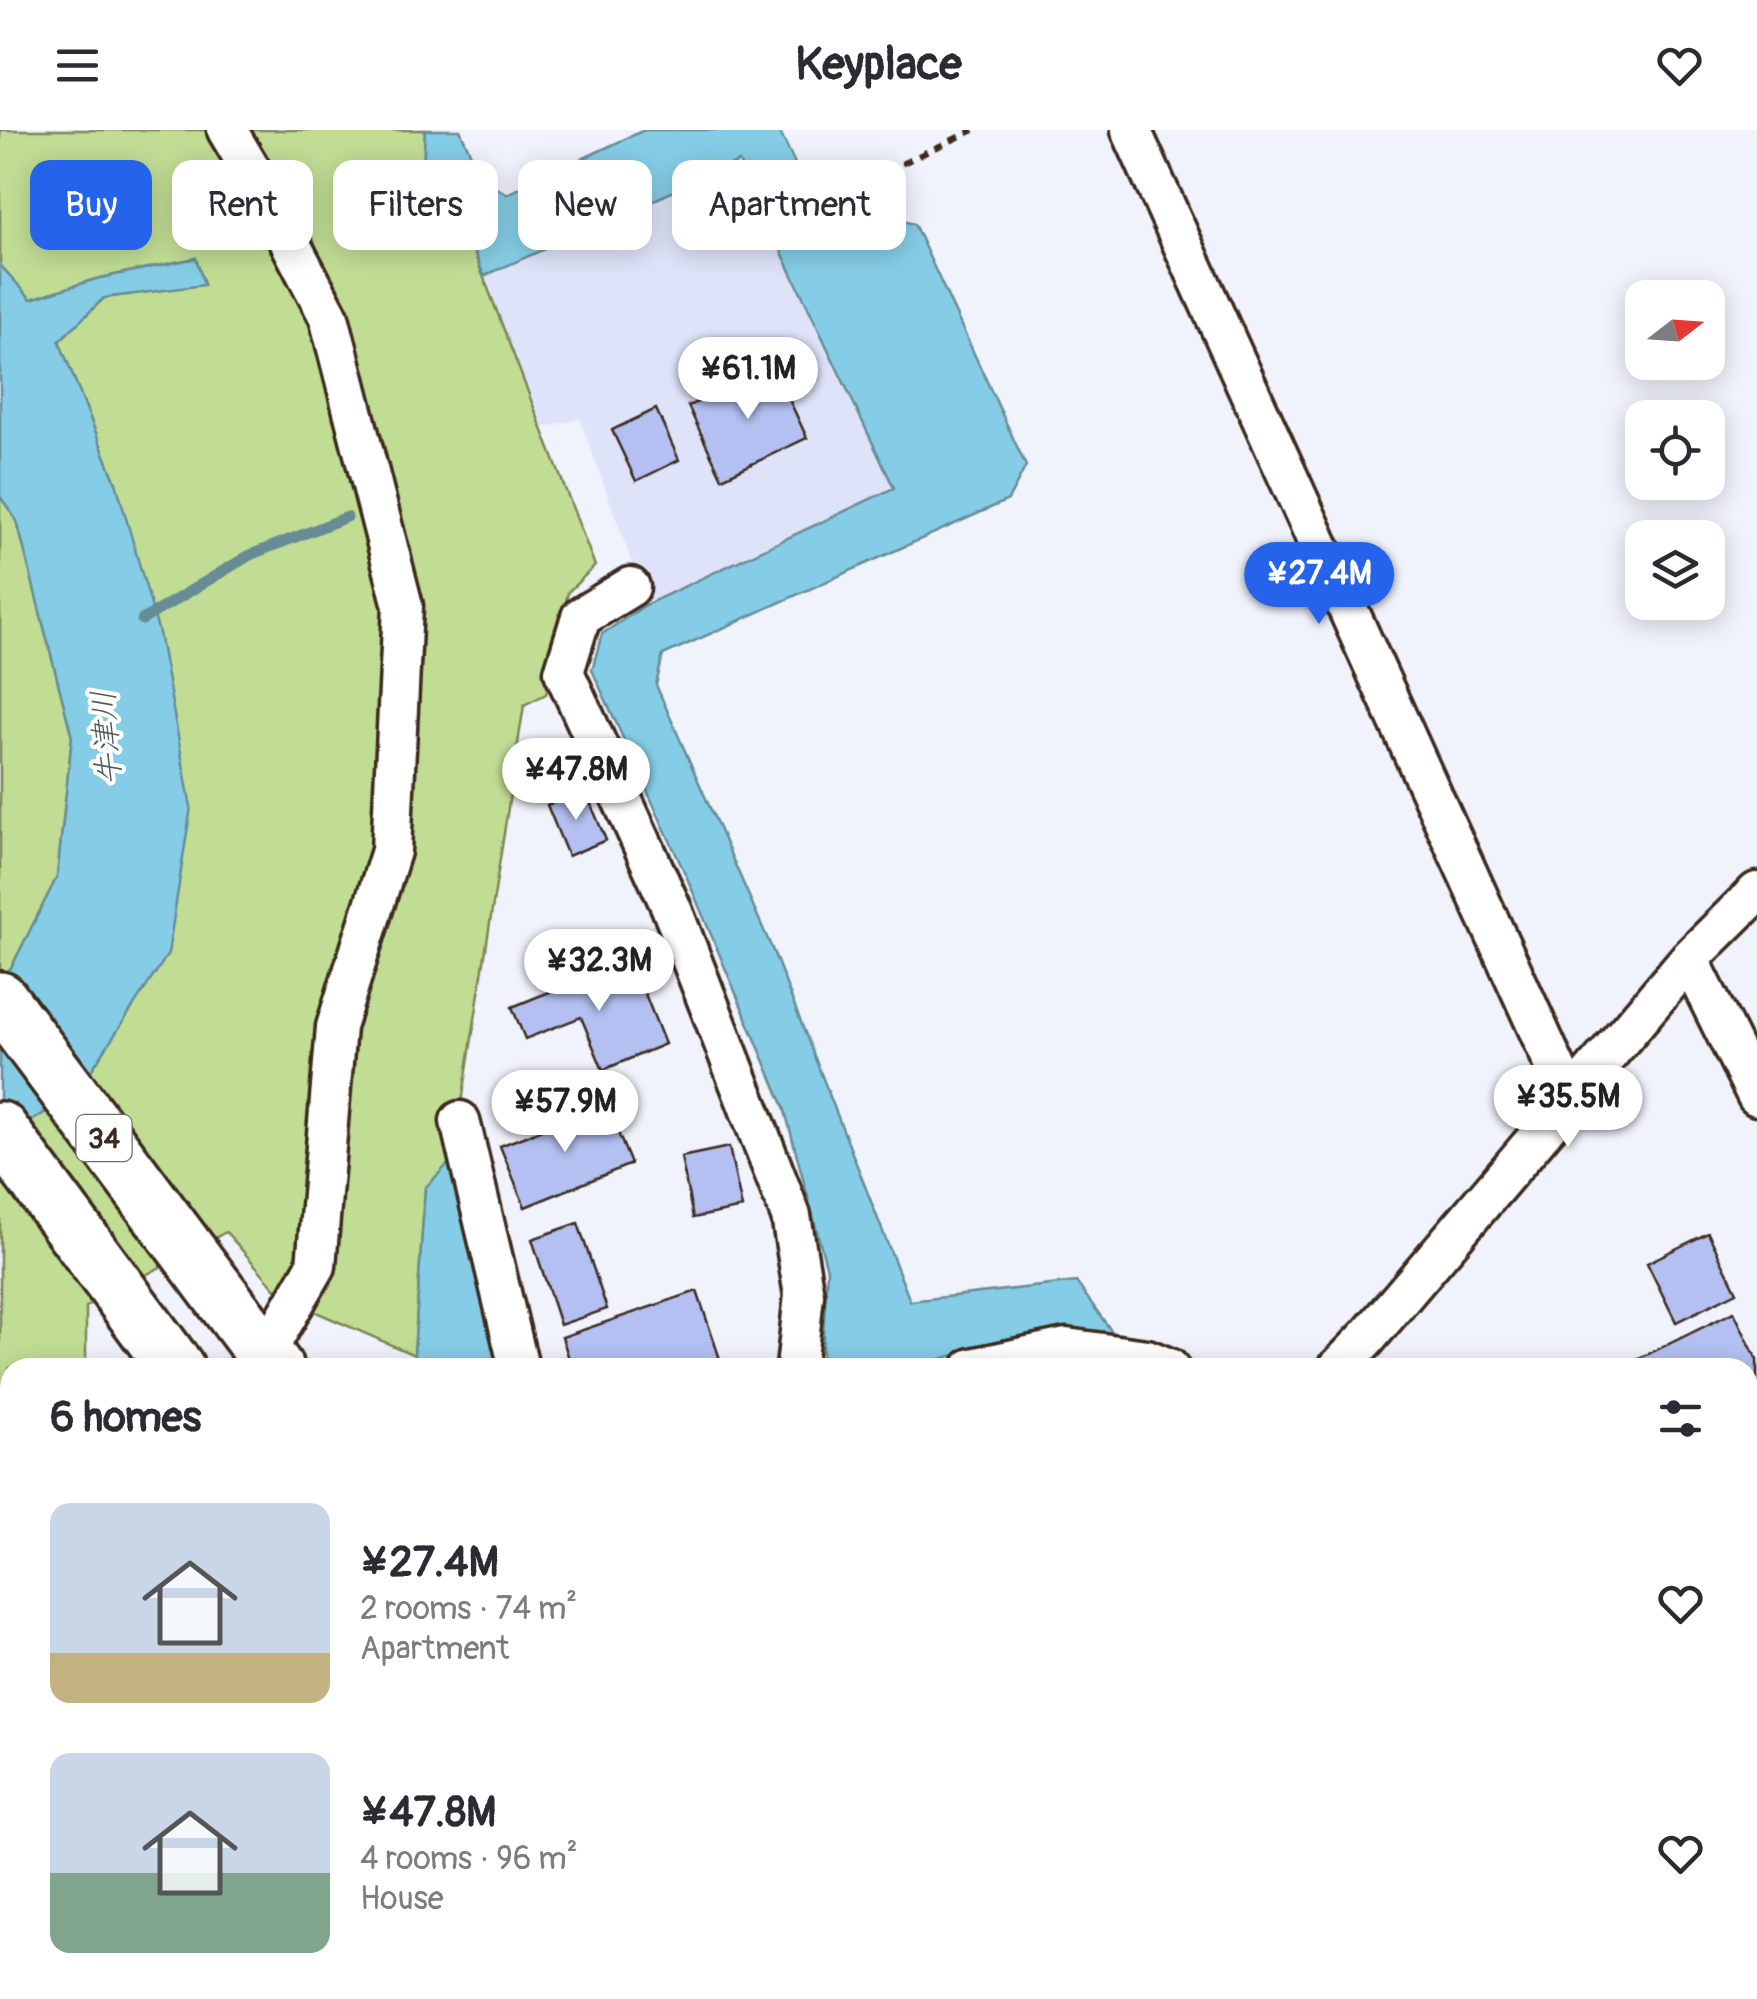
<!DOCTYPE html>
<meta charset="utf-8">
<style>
body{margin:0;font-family:Pangolin,"Klee One",sans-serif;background:#f2f2f3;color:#2b2b33;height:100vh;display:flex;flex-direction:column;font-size:38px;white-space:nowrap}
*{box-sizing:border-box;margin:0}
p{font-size:32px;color:#7c7c81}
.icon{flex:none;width:55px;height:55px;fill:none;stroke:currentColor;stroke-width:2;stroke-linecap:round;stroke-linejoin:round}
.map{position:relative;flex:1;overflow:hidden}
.details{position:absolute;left:0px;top:1228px;width:1758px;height:642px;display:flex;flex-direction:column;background:#fff;border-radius:30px 30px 0 0;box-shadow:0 5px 25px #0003}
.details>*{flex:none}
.guide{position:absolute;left:30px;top:30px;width:1000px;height:90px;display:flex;gap:20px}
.needle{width:65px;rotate:73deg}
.tools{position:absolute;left:1625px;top:150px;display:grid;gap:20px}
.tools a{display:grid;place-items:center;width:100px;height:100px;border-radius:20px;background:#fff;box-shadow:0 5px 25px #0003;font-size:50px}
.price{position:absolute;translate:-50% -85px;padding:0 22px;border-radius:35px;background:#fff;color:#222;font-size:32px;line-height:65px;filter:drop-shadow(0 2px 5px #0008)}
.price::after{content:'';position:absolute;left:50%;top:60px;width:30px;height:22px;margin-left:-15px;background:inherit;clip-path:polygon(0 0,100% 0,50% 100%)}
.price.on{background:#2563eb;color:#fff}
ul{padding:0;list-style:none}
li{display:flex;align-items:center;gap:30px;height:250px;padding:0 50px}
li span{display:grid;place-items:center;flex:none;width:280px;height:200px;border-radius:20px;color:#555}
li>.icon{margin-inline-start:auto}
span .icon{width:120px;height:120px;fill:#fffc;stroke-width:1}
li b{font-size:42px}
h2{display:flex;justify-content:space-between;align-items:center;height:120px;padding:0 50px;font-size:42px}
.chip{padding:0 35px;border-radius:20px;background:#fff;box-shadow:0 5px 25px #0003;font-size:35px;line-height:90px}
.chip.on{background:#2563eb;color:#fff}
header{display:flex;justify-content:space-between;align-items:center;height:130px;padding:0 50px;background:#fff;font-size:45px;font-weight:800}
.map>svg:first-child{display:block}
.built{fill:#dee3f9}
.green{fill:#c1dd94;stroke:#7e8459;stroke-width:2.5}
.water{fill:#85cde6;stroke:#678c96;stroke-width:2.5}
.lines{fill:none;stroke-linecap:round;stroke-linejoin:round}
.stream{stroke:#678c96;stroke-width:11}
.building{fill:#b3c0f1;stroke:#3b2a1e;stroke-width:2.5}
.minor-casing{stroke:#3b2a1e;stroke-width:45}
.major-casing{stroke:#3b2a1e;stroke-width:55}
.highway-casing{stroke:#3b2a1e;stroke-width:62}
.path{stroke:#3b2a1e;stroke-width:6;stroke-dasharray:10 8;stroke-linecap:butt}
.minor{stroke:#fff;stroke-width:38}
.major{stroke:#fff;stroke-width:48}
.highway{stroke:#fff;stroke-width:55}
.labels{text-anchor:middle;stroke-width:8;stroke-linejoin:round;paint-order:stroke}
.shield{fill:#fff;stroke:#766a62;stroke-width:2.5}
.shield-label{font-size:28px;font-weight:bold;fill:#3b2a1e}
.water-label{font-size:32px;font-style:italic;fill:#515b5a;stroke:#fff}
</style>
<header><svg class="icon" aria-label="menu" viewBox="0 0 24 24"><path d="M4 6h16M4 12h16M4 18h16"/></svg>Keyplace<svg class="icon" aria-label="heart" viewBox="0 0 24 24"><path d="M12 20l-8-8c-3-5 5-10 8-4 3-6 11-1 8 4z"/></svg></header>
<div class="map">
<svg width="1757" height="1869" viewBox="0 0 1757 1869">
<rect width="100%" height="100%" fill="#f0f2fc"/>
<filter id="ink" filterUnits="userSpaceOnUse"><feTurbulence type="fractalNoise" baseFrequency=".01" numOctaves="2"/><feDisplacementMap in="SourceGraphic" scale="20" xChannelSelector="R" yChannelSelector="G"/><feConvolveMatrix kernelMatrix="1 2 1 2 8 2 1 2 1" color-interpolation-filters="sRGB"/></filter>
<g filter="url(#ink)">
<!-- built -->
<path class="built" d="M739 32 894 358 647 474 580 289 541 298 484 146Z
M0 1635 10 1649V1860H593L600 1869H7L0 1853Z
M851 1860H1423L1427 1869H856Z"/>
<!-- green -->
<path class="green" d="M0 0H425L423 43 452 65 595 436 568 462 546 564 524 575 453 1030 425 1058 414 1225 284 1168 226 1102 86 1177V1237L10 1238V1301L0 1306V1011L77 962 116 353 59 211 104 168 204 154 195 128 96 149 31 169 0 135Z
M0 366 17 391 72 607 57 747 11 838 0 847Z"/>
<!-- water -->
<path class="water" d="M425 0H460L482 49 507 64 644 0H779L824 95 844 102 883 85 914 94 1026 336 1008 370 663 525 656 555 773 821 910 1171 1076 1152 1115 1206 976 1219 912 1237H821L827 1139 784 977 688 750 592 540 602 504 647 474 894 358 739 32 484 146 452 65 423 43Z
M196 128 204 155 104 168 59 211 116 353 159 503 191 677 168 824 77 962 0 1011V847L11 838 57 747 72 607 17 391 0 366V135L31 169 96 149Z
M452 1030 501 1237H421L414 1225 425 1058Z"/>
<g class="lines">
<!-- stream -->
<path class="stream" d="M142 490 250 425 347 387
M833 1860 839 1869"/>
</g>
<!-- building -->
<path class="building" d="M774 237 807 308 722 348 688 276Z
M656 279 679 330 636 351 612 300Z
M585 660 606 710 568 726 547 675Z
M631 829 665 914 603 940 581 887 525 909 512 877Z
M606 974 631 1034 525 1077 500 1016Z
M729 1017 742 1078 693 1088 681 1027Z
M578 1093 607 1179 560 1195 532 1109Z
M1708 1103 1737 1162 1676 1192 1647 1133Z
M697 1161 723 1238H572L562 1207Z
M1734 1182 1757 1230V1412L1748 1416V1238H1620Z
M114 1860H179L184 1869H98Z
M324 1860H377L361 1869H329Z
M1104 1860H1322L1326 1869H1108Z"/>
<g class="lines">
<!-- minor casing -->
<g class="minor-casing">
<path id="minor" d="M227 0 262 59 329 187 403 476 391 721 336 897 316 1136 265 1224
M1131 0 1569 967
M630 457 581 487 564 542 671 777 791 1086 804 1165 796 1238
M1689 829 1757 966
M460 991 519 1238
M972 1238 1066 1218 1147 1229 1169 1238
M1338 1238 1367 1208 1689 829 1757 762
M35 1869 52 1860
M580 1869 591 1860"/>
</g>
<!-- major casing -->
<g class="major-casing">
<path id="major" d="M0 1539 10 1548
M248 1860 254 1869"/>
</g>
<!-- highway casing -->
<g class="highway-casing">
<path id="highway" d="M0 870 275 1238
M0 1000 176 1238
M640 1860 647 1869
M751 1860 757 1869"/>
</g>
<!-- path -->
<path class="path" d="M755 102 974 0"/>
<!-- minor -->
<use href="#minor" class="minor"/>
<!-- major -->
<use href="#major" class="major"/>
<!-- highway -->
<use href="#highway" class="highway"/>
</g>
</g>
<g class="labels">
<!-- shield labels -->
<rect class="shield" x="76.5" y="985" width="55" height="46" rx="8"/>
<g class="shield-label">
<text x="104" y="1018">34</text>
</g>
<!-- water labels -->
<g class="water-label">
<text transform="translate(106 608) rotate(-94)" y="11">牛津川</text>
</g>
</g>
</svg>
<div class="tools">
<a><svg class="needle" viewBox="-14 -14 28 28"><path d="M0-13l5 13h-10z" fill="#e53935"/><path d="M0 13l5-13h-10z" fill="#7c7c81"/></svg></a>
<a><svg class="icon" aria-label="locate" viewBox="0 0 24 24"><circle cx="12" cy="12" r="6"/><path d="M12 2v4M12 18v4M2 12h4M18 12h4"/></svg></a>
<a><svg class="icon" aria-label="layers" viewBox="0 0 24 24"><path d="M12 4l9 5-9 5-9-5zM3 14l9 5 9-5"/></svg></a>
</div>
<b class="price" style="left:748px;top:292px">¥61.1M</b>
<b class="price on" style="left:1319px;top:497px">¥27.4M</b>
<b class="price" style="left:576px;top:693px">¥47.8M</b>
<b class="price" style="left:599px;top:884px">¥32.3M</b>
<b class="price" style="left:1568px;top:1020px">¥35.5M</b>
<b class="price" style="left:565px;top:1025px">¥57.9M</b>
<div class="guide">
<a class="chip on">Buy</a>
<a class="chip">Rent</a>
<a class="chip">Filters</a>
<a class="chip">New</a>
<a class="chip">Apartment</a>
</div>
<section class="details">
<h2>6 homes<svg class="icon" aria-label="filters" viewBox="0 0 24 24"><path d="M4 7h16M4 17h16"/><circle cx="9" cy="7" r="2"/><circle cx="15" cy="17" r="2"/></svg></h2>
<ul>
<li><span style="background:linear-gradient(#c9d6e8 75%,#c2b280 0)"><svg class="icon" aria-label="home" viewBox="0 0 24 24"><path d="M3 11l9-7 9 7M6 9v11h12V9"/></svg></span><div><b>¥27.4M</b><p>2 rooms · 74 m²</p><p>Apartment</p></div><svg class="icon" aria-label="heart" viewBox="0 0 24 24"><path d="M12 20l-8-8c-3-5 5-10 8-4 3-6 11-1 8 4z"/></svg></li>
<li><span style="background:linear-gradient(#c9d6e8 60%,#7fa58c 0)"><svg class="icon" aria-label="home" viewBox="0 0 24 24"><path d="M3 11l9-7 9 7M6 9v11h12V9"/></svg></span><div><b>¥47.8M</b><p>4 rooms · 96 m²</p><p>House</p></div><svg class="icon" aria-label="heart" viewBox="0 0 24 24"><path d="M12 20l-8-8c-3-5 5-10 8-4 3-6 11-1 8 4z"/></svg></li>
</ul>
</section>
</div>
